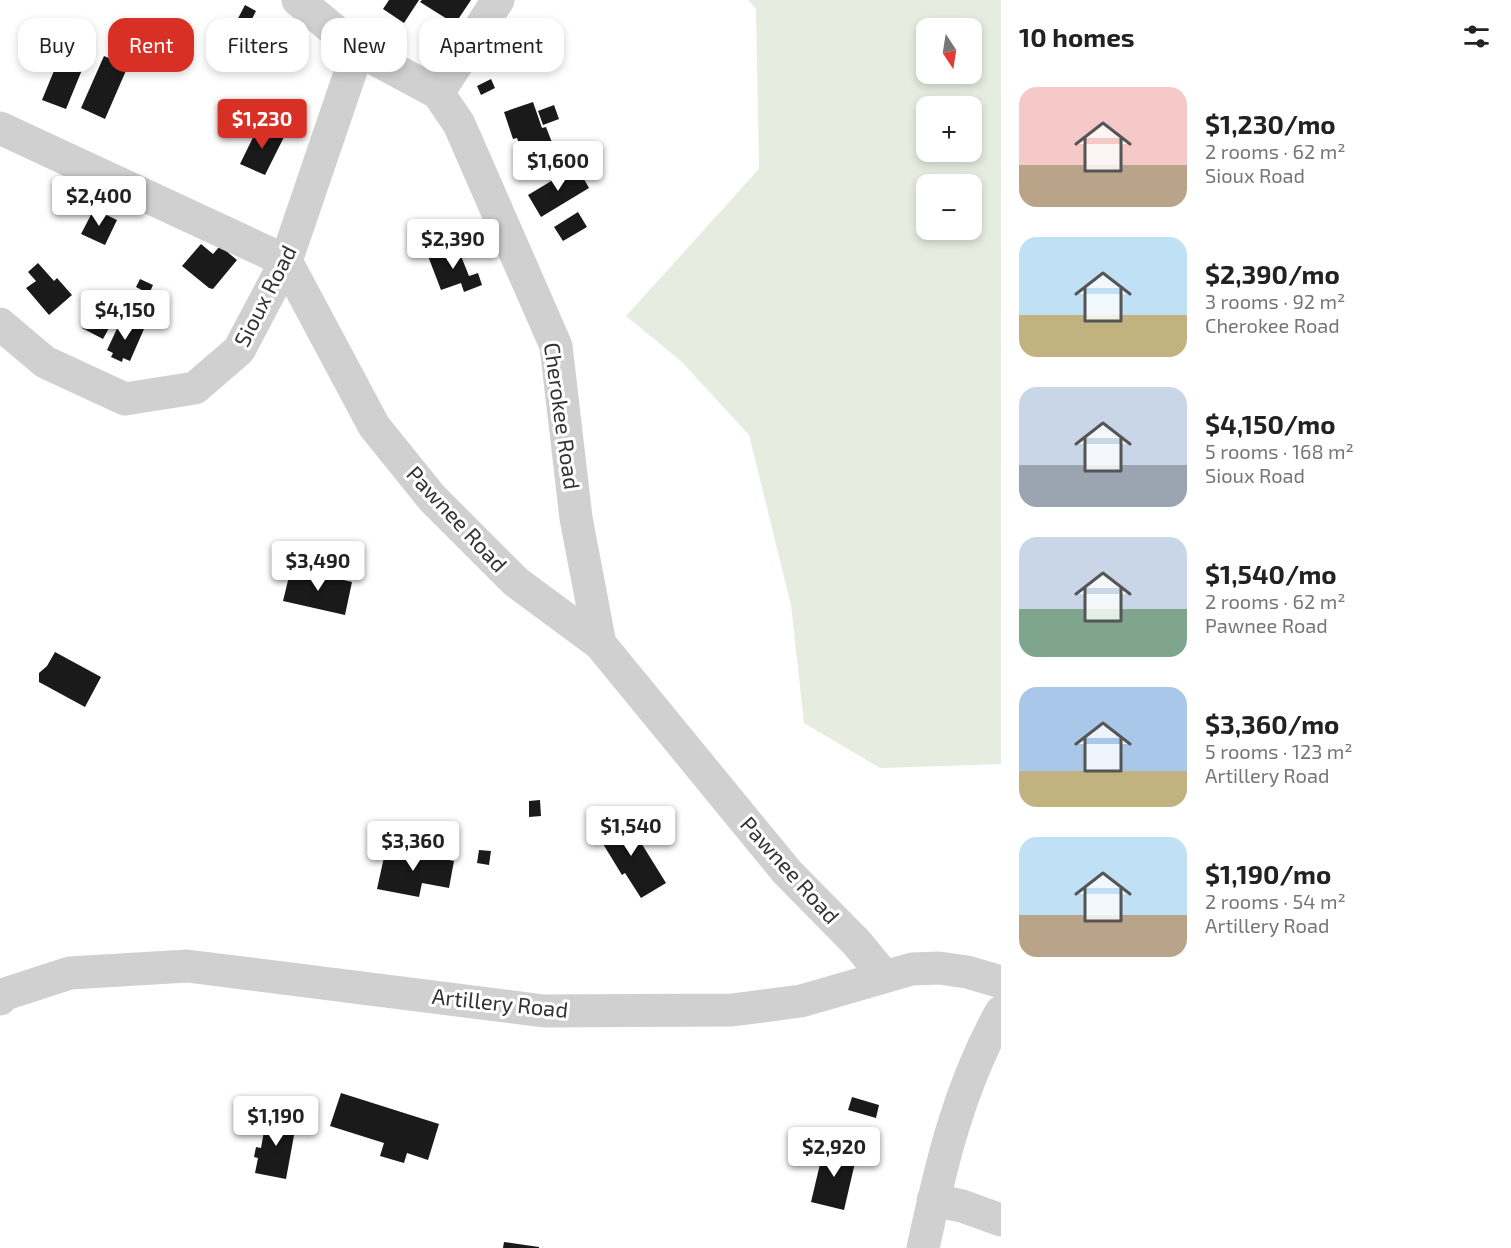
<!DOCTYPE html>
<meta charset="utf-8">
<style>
body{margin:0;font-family:"Exo 2",sans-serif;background:#f6f6f6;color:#222;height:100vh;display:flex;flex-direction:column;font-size:22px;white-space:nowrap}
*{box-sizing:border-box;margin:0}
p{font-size:20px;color:#767676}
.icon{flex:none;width:33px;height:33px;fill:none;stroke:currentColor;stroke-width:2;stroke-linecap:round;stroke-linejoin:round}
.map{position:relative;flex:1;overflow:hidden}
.sheet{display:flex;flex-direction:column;background:#fff;width:510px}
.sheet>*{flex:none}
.top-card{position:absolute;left:18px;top:18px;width:570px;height:54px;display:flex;gap:12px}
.needle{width:39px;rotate:168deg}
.tools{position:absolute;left:916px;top:18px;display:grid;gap:12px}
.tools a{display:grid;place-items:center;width:66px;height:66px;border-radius:12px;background:#fff;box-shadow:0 3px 9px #0003;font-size:30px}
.price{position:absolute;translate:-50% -51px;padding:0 14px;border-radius:6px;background:#fff;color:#222;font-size:20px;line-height:39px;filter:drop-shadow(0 2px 3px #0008)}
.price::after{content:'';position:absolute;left:50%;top:36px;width:18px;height:14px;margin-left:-9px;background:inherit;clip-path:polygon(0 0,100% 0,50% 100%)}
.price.selected{background:#d93025;color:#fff}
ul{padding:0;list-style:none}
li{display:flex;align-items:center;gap:18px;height:150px;padding:0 18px}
li span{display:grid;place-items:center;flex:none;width:168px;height:120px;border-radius:18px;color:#555}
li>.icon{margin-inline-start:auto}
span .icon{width:72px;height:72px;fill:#fffc;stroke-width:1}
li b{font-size:26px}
h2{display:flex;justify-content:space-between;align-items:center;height:72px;padding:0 18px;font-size:26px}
.chip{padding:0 21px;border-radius:18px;background:#fff;box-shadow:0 3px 9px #0003;font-size:21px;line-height:54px}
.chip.selected{background:#d93025;color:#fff}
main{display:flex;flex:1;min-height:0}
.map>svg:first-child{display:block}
.green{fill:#e6ecdf;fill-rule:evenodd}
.building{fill:#1a1a1a}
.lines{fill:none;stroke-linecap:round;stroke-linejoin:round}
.minor{stroke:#d0d0d0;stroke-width:33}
.labels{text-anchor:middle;stroke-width:6;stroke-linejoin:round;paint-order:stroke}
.street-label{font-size:22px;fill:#333;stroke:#fff}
</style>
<main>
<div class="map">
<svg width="1001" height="1248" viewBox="0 0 1001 1248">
<rect width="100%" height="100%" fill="#fff"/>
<!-- green -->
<path class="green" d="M748 0H1001V764L880 768 804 723 791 605 749 435 681 361 626 316 759 169 756 9ZM927 28H972V74H927ZM927 106H972V152H927ZM927 184H972V230H927Z"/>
<!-- building -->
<path class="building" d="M389 0H419L404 23 383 9Z
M422 0H471L455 24 420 2Z
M245 5 256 11 246 31 234 26Z
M104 56 128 66 105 119 81 108Z
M71 59 84 65 66 109 42 100 58 61 69 66Z
M491 79 495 88 481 95 477 86Z
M533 102 542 128 546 127 553 145 523 155 517 138 513 139 504 112Z
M554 105 559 119 543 125 538 111Z
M259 125 284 137 265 175 240 164Z
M568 171 571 177 580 172 589 188 541 217 528 195Z
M94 209 117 220 105 245 81 234Z
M578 212 587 227 563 241 554 227Z
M201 244 213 254 220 246 237 260 213 289 209 288 182 266Z
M457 246 469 276 478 273 482 285 464 292 461 283 441 290 428 256Z
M38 263 54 281 57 278 72 295 49 315 26 288 36 281 28 272Z
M140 279 153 285 149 294 136 287Z
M94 306 115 317 103 339 82 328Z
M122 318 144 329 130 361 123 358 122 362 111 357 113 353 107 350Z
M291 568 352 582 345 615 283 601Z
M55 652 101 677 85 707 39 682V673L47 666Z
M540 800 541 816 529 817V801Z
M625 817 666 883 641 898 625 873 622 875 597 834Z
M386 848 454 861 449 888 422 883 419 897 377 889Z
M479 850 491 851 489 865 477 863Z
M341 1093 439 1124 428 1160 407 1153 404 1163 380 1156 384 1143 330 1126Z
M852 1097 879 1105 876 1118 848 1110Z
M267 1114 297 1119 286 1179 255 1173 258 1158 254 1157 256 1147 261 1148Z
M824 1147 857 1154 844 1210 811 1202Z
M504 1242 539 1247V1248H503Z"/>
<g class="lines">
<!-- minor -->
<path class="minor" d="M298 0 358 50 438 93 459 124 556 346 576 518 600 644
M438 93 498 0
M0 128 286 261 374 426 432 498 516 582 600 644 787 872 857 943 884 976
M0 324 45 362 125 399 195 388 239 350 286 261 358 50
M0 999 5 994 70 973 187 966 544 1011 732 1010 801 1001 912 969 939 968 967 972 1001 982
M933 1200 962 1206 1001 1220
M923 1248C941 1165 959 1087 1001 1012"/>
</g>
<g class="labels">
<!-- street labels -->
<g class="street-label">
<text transform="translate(265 296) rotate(-63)" y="8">Sioux Road</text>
<text transform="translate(562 416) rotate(82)" y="8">Cherokee Road</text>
<text transform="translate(457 519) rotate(47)" y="8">Pawnee Road</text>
<text transform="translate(790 870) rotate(48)" y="8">Pawnee Road</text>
<text transform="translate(500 1003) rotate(6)" y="8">Artillery Road</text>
</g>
</g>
</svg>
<div class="tools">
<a><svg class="needle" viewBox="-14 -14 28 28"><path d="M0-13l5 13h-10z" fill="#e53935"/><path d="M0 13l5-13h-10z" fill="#767676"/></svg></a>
<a>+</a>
<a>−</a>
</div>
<b class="price selected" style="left:262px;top:150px">$1,230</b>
<b class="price" style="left:558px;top:192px">$1,600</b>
<b class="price" style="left:99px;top:227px">$2,400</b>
<b class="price" style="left:453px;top:270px">$2,390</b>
<b class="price" style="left:125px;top:341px">$4,150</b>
<b class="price" style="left:318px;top:592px">$3,490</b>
<b class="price" style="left:631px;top:857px">$1,540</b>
<b class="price" style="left:413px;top:872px">$3,360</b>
<b class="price" style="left:276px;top:1147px">$1,190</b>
<b class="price" style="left:834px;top:1178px">$2,920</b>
<div class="top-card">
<a class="chip">Buy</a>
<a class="chip selected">Rent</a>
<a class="chip">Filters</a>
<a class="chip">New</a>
<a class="chip">Apartment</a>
</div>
</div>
<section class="sheet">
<h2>10 homes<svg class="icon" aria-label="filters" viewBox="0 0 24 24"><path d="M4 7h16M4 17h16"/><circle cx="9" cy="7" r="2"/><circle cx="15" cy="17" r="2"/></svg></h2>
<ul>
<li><span style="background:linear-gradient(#f6c9c9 65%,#b9a48a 0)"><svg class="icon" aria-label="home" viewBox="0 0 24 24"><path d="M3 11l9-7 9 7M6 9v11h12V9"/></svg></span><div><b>$1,230/mo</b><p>2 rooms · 62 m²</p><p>Sioux Road</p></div></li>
<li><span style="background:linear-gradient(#bfe0f5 65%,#c2b280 0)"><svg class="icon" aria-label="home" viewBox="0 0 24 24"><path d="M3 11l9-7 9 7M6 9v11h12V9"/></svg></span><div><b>$2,390/mo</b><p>3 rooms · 92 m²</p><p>Cherokee Road</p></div></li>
<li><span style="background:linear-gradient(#c9d6e8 65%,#9aa5b1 0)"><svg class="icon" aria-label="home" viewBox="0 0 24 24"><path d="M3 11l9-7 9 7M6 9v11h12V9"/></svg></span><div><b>$4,150/mo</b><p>5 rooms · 168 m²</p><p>Sioux Road</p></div></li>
<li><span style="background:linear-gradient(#c9d6e8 60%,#7fa58c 0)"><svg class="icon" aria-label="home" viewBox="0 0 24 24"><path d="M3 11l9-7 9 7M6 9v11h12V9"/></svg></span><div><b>$1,540/mo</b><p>2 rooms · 62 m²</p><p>Pawnee Road</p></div></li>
<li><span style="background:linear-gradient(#a9c7e8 70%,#c2b280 0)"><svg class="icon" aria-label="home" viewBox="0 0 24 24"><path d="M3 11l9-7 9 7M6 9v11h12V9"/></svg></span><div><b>$3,360/mo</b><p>5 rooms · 123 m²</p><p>Artillery Road</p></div></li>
<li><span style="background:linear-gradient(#bfe0f5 65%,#b9a48a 0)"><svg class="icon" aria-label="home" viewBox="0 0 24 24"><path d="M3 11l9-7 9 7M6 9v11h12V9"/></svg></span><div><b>$1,190/mo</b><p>2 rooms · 54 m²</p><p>Artillery Road</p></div></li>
</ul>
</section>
</main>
